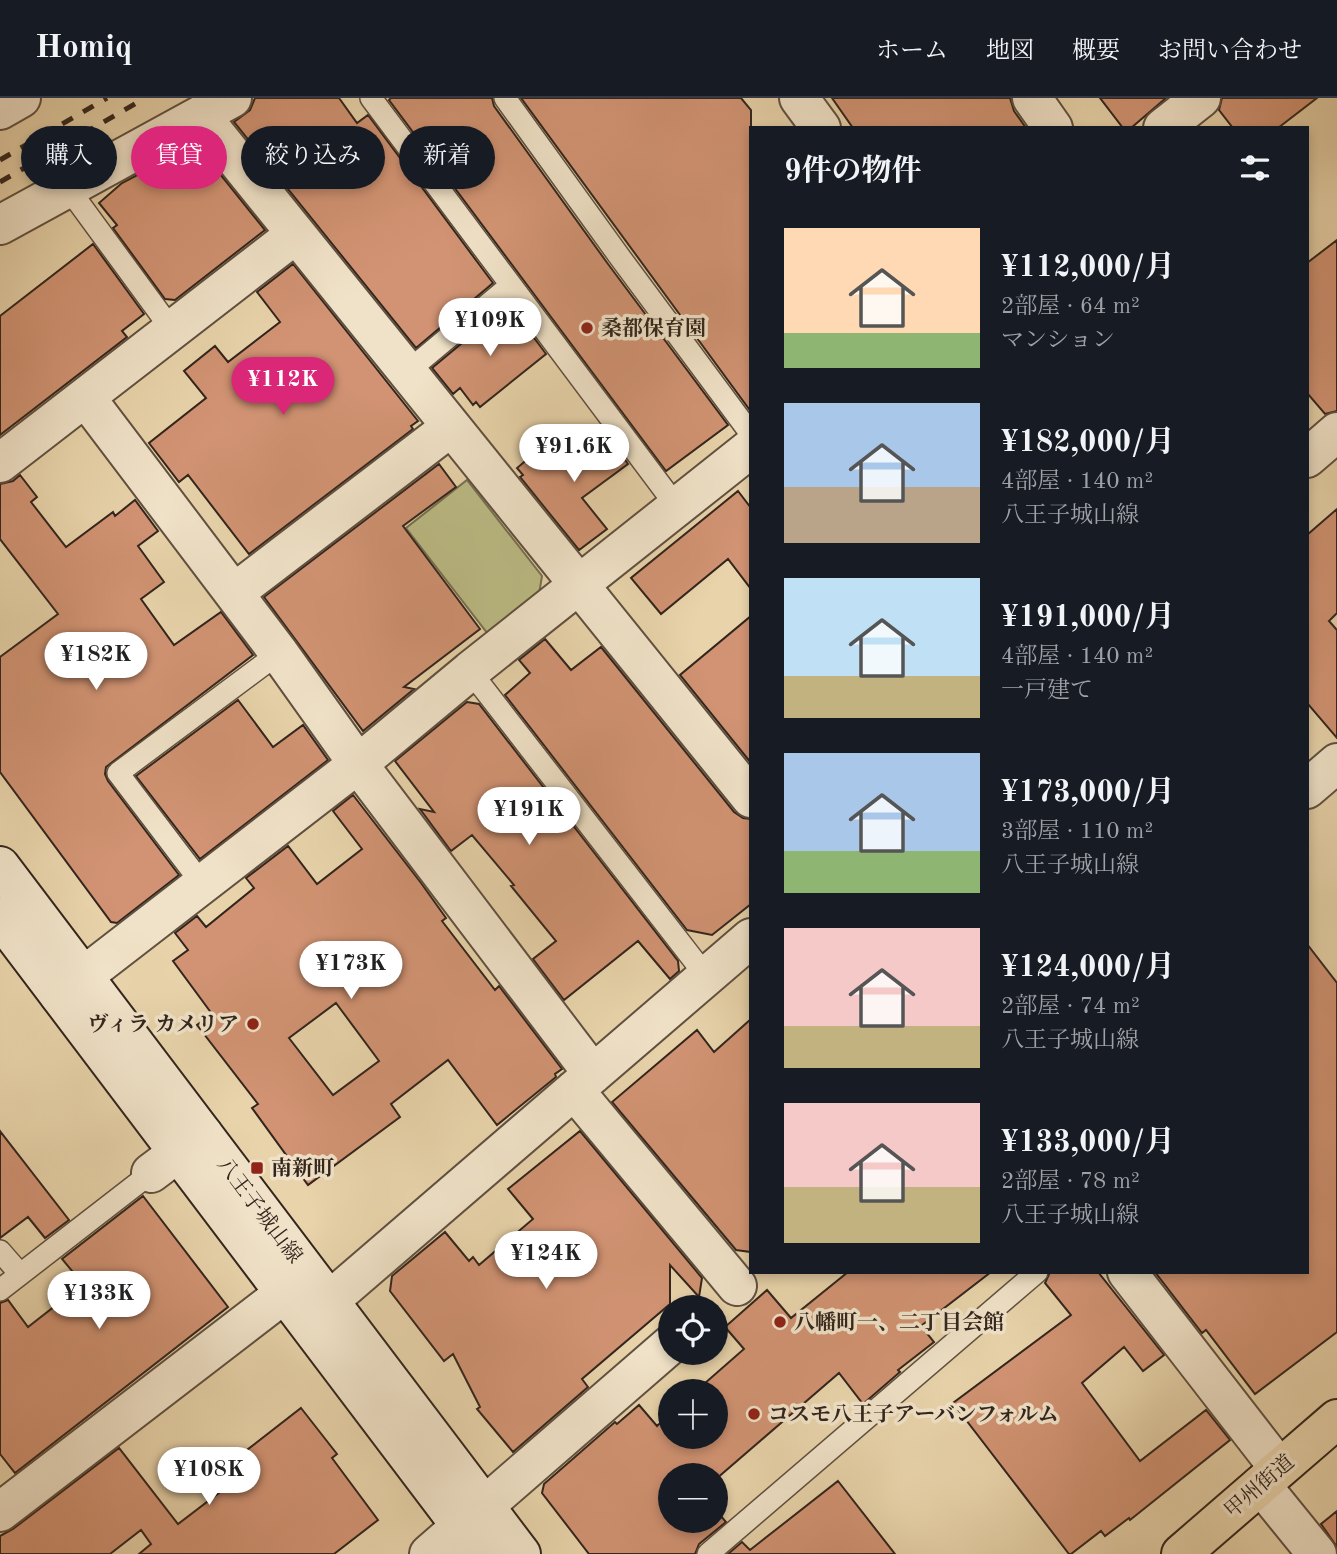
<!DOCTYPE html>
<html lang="ja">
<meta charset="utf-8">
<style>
body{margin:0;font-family:"Old Standard TT","Noto Serif JP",serif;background:#20242c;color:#f1f3f6;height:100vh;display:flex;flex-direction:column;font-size:26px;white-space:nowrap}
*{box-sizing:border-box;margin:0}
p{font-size:23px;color:#9ea1a6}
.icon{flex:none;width:38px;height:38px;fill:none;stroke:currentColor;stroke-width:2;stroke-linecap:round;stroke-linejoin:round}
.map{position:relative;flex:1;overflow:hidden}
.side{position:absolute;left:749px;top:28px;width:560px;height:1148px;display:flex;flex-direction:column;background:#171b24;border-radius:0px;box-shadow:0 4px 10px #0003}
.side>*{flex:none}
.top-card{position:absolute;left:21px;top:28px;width:623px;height:63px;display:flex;gap:14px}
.buttons{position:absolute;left:658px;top:1197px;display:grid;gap:14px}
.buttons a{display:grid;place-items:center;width:70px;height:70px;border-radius:50%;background:#171b24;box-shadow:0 4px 10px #0003;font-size:35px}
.price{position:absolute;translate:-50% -60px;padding:0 16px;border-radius:24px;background:#fff;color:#222;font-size:23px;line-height:46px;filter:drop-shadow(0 2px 4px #0008)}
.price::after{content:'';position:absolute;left:50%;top:42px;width:21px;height:16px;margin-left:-10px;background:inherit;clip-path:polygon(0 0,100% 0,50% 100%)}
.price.active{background:#db2777;color:#fff}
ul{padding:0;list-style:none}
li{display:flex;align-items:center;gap:21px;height:175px;padding:0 35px}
li span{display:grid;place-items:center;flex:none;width:196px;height:140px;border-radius:0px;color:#555}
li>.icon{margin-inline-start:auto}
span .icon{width:84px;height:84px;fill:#fffc;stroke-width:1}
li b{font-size:30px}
h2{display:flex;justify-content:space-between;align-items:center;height:84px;padding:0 35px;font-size:30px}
.chip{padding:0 24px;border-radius:32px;background:#171b24;box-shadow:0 4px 10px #0003;font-size:24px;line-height:63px}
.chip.active{background:#db2777;color:#fff}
header{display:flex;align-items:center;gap:42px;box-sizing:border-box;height:98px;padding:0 35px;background:#171b24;border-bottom:2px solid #363941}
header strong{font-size:33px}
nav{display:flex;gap:38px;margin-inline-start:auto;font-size:24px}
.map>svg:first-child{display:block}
.green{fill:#bbbb85;stroke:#767051;stroke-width:2}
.building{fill:#d19373;stroke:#32251d;stroke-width:2;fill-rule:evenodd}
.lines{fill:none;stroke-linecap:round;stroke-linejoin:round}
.lane-casing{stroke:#605040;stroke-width:24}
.street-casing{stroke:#605040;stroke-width:42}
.secondary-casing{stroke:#32251d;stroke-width:42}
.highway-casing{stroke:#32251d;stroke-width:42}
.lane{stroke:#f0e2c8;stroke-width:21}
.street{stroke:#f0e2c8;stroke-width:38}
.secondary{stroke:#f0e2c8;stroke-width:38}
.highway{stroke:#e8d3aa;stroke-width:38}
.rail{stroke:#32251d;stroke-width:5;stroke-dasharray:12 12;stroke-linecap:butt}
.poi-dot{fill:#8f2418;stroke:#f0e2c8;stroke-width:2.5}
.labels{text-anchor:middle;stroke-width:7;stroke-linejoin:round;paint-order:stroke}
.poi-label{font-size:21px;font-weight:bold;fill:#32251d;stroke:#f0e2c8;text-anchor:start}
.street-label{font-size:21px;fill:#32251d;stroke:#f0e2c8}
</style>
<header>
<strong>Homiq</strong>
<nav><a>ホーム</a><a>地図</a><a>概要</a><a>お問い合わせ</a></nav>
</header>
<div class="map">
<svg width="1337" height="1456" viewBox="0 0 1337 1456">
<rect width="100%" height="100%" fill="#e8d3aa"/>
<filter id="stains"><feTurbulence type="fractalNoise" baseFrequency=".00286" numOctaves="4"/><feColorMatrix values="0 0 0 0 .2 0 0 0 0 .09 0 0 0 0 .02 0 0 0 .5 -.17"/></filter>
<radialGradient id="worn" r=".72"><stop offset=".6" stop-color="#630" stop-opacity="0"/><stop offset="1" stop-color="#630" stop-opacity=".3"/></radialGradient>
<!-- green -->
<path class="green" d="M467 382 542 478 539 496 488 536 406 430Z"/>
<!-- building -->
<path class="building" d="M255 0H339L357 25 368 17 493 185 416 250 234 24 250 12Z
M391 0H492L494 8 608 166 728 327 666 373 389 2Z
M521 0H741L751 12V309L749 311Z
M832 0H1010L1014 13 1026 30H853Z
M1100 0H1166L1131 30H1123Z
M1222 0H1317L1278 30H1233L1219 12Z
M196 46 265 132 175 202 165 201 113 130 117 127 99 105 122 85Z
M1337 142V313L1325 316 1307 295V165Z
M93 146 144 216 122 233 127 239 0 337V218Z
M293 166 418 323 411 328 413 331 249 456 188 377 179 384 149 345 206 300 184 273 215 248 228 264 280 224 257 194Z
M509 206 546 256 480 309 476 304 473 307 460 290 453 296 432 270Z
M601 329 628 366 582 400 607 431 579 452 520 379 523 377 517 370 542 349 554 364Z
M439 366 456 389 403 428 480 531 404 589 414 591 363 633 264 499Z
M20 377 37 399 31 404 66 449 113 414 115 418 135 402 158 433 138 448 164 484 141 501 174 547 221 514 253 557 106 669 105 676 108 683 179 777 117 825 111 824 0 674V559L58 516 0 441V386L13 383Z
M738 393 751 410V491L728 461 661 516 631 480Z
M1337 411V515L1329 523 1337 532V640L1307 605V437Z
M751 518V665L680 577Z
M545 541 571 572 601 549 734 714 743 720 751 721V806L712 837 687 832 505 597 530 575 519 562Z
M238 602 273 649 303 627 328 662 200 761 136 678Z
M467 604 479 606 678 863 679 873 670 881 638 843 564 902 533 861 556 843 511 788 514 787 472 737 451 753 420 711 434 714 395 663Z
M353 697 421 785 446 820 442 823 495 892 499 888 562 971 555 976 556 979 497 1027 448 962 391 1006 400 1019 308 1087 252 1010 258 1006 197 927 212 916 173 863 188 852 175 835 197 818 206 829 254 790 246 780 288 748 317 786 362 751 333 713ZM336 905 379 963 333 997 289 940Z
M1307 846 1337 885V1234L1255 1296 1206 1232 1202 1235 1155 1174H1307Z
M751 921V1154L736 1152 612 1004 697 932 714 954Z
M0 1033 69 1122 45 1140 28 1119 0 1140Z
M580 1033 702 1180 699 1199 670 1167V1206L582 1281 588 1289 513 1354 477 1311 480 1309 453 1256 444 1263 390 1193 392 1178 445 1134 469 1163 473 1159 479 1167 533 1121 508 1091Z
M143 1098 228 1209 15 1375 0 1356V1205L8 1202 28 1229 83 1186 62 1161Z
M848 1174H991L921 1228 934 1244 898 1272 900 1274 863 1306 839 1275 716 1381V1377H670V1423H716V1412L726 1424 699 1446 695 1456H589L542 1395 544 1386 615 1324 617 1326 639 1307 657 1328 670 1316V1339H716V1293H696L744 1251 725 1229 767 1192 791 1220Z
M1050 1174H1098L1164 1257 1143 1273 1124 1249 1082 1285 1140 1363 1206 1312 1230 1342 1130 1422 1129 1420 1105 1438 1101 1433 1071 1456H1069L953 1305 1071 1217 1045 1185Z
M301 1310 337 1356 332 1360 378 1422 334 1456H139L151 1446 141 1432 110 1456H0V1438L13 1431 119 1350 178 1426 254 1368 243 1355Z
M838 1383 895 1456H728L742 1444 750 1452Z
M1337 1413V1449L1321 1426Z"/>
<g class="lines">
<!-- lane casing -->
<g class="lane-casing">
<path id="lane" d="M371 0 677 409
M505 0 619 158 751 336
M68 90 172 232
M407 274 511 187
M470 573 706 878
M203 787 118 675 279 555
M0 1153 20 1176
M0 1192 151 1075
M708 1456 1037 1174"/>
</g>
<!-- street casing -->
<g class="street-casing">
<path id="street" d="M799 0 821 30
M1032 0 1053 30
M0 12 21 0
M201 18 751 700
M1163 30 1201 0
M0 127 232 0
M86 300 279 555 358 666 593 976
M1307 360 1337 334
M0 365 296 136
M234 495 451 329
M1307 691 1337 665
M59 897 358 666 470 573 751 350
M574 992 737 1188
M151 1075 203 1036
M1127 1174 1279 1370
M1261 1387 1317 1456
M0 1414 285 1195 329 1203 751 840
M429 1456 670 1247"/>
</g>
<!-- secondary casing -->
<g class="secondary-casing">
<path id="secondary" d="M0 768 521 1456
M0 819 482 1456"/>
</g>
<!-- highway casing -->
<g class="highway-casing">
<path id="highway" d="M1181 1456 1337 1321"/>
</g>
<!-- lane -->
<use href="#lane" class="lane"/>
<!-- street -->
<use href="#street" class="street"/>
<!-- secondary -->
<use href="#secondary" class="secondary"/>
<!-- highway -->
<use href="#highway" class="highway"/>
<!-- rail -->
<path class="rail" d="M0 62 107 0
M0 84 145 0"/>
</g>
<!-- markers -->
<g class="poi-dot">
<circle cx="587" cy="230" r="7"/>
<circle cx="253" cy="926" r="7"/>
<rect x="250" y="1063" width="14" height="14" rx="3.5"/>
<circle cx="780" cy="1224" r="7"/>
<circle cx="754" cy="1316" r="7"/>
</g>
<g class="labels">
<!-- poi labels -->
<g class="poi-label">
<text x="601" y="237">桑都保育園</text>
<text x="239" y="933" text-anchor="end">ヴィラ カメリア</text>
<text x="271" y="1077">南新町</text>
<text x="794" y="1231">八幡町一、二丁目会館</text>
<text x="768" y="1323">コスモ八王子アーバンフォルム</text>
</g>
<!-- street labels -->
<g class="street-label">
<text transform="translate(260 1112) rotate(53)" y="7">八王子城山線</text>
<text transform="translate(1259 1388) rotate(-41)" y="7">甲州街道</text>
</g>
</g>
<rect width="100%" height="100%" filter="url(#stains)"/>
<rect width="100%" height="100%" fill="url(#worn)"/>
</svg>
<div class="buttons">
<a><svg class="icon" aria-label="locate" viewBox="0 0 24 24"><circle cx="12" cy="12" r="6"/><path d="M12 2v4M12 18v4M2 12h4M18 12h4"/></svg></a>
<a>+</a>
<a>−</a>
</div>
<b class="price" style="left:490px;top:260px">¥109K</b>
<b class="price active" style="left:283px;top:319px">¥112K</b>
<b class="price" style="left:574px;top:386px">¥91.6K</b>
<b class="price" style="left:96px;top:594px">¥182K</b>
<b class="price" style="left:529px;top:749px">¥191K</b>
<b class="price" style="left:351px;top:903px">¥173K</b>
<b class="price" style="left:546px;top:1193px">¥124K</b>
<b class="price" style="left:99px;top:1233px">¥133K</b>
<b class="price" style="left:209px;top:1409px">¥108K</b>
<div class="top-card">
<a class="chip">購入</a>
<a class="chip active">賃貸</a>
<a class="chip">絞り込み</a>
<a class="chip">新着</a>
</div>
<section class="side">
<h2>9件の物件<svg class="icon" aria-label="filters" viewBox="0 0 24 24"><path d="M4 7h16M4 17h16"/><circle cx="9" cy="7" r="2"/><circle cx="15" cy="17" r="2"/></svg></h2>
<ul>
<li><span style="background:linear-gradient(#ffd9b3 75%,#8fb573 0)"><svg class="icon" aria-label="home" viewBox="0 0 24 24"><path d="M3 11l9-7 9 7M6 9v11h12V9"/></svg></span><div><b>¥112,000/月</b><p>2部屋 · 64 m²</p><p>マンション</p></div></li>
<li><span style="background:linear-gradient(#a9c7e8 60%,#b9a48a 0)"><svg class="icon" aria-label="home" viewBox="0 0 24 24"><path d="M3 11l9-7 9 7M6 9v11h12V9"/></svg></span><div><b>¥182,000/月</b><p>4部屋 · 140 m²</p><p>八王子城山線</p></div></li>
<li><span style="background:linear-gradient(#bfe0f5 70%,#c2b280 0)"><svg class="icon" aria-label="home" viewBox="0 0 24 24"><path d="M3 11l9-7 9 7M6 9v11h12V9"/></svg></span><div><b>¥191,000/月</b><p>4部屋 · 140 m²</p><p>一戸建て</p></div></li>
<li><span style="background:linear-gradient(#a9c7e8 70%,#8fb573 0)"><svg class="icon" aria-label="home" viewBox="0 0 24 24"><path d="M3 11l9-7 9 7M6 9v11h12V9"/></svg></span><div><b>¥173,000/月</b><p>3部屋 · 110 m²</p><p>八王子城山線</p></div></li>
<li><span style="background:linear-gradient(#f6c9c9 70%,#c2b280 0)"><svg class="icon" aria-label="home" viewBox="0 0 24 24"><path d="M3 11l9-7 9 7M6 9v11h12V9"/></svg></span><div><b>¥124,000/月</b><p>2部屋 · 74 m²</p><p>八王子城山線</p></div></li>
<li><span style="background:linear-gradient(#f6c9c9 60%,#c2b280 0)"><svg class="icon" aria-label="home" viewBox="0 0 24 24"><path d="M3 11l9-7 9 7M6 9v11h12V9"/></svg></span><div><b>¥133,000/月</b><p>2部屋 · 78 m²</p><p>八王子城山線</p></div></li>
</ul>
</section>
</div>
